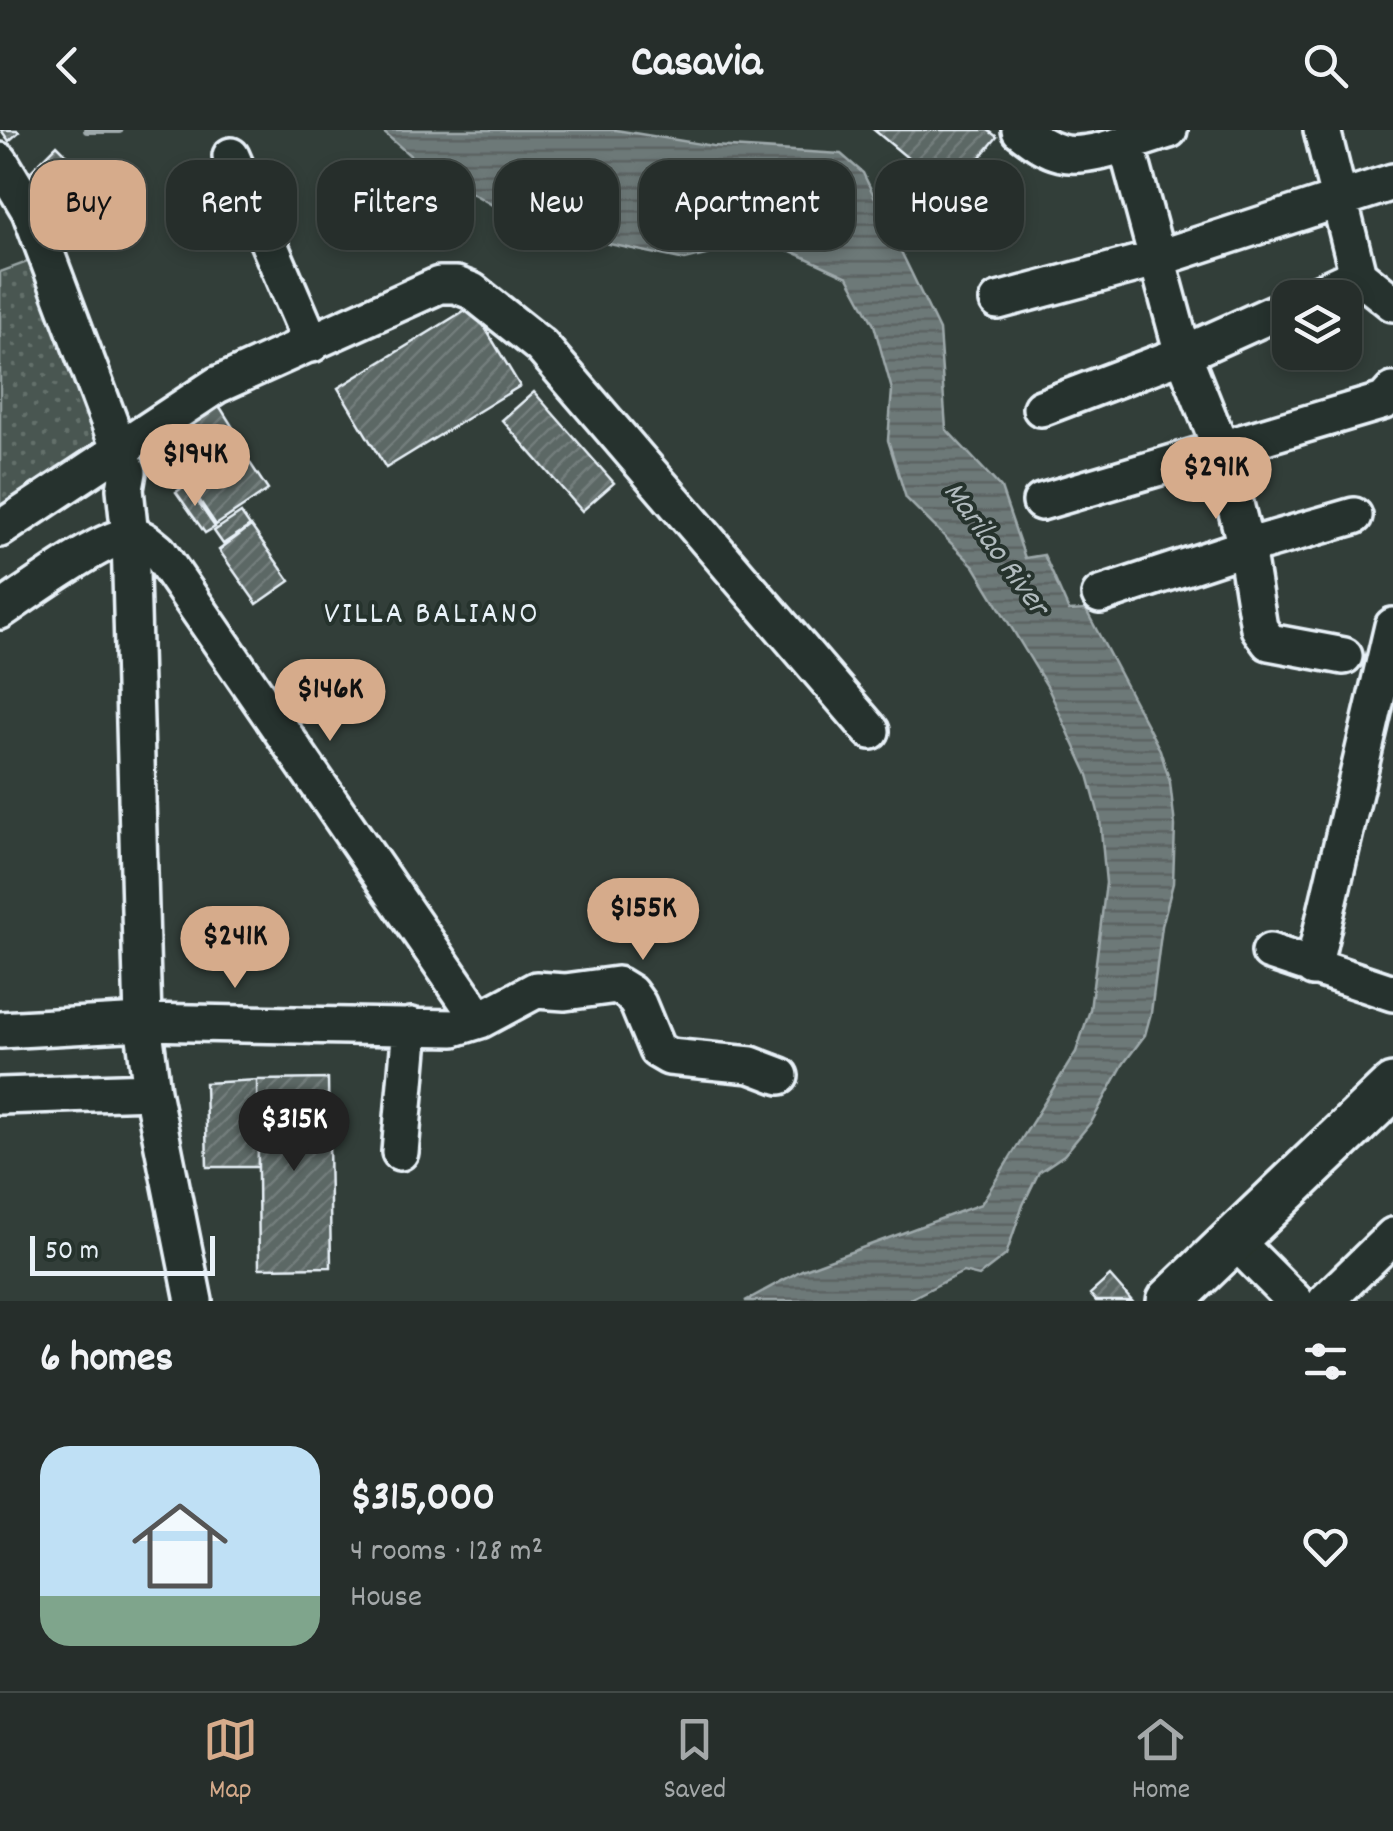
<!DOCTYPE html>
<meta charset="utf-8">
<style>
body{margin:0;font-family:Dekko,sans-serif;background:#323a37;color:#f1f3f6;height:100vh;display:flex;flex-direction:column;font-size:38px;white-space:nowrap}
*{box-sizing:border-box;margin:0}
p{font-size:32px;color:#a4a8a9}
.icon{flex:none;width:55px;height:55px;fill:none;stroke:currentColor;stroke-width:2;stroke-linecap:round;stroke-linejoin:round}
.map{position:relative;height:1171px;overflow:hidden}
.side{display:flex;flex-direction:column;background:#262e2b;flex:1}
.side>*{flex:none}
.top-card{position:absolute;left:30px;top:30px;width:1335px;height:90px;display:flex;gap:20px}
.buttons{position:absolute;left:1272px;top:150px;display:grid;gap:20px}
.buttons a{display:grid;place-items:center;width:90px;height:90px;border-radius:20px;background:#262e2b;box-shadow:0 5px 15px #0003,0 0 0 2px #424a47;font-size:50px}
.scale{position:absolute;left:30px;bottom:25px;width:185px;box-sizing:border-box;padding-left:10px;border:5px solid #e8f1f8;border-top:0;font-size:28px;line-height:35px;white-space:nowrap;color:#e8f1f8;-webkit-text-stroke:8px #26332d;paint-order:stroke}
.price{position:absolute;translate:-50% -85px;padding:0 22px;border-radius:35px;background:#d6ab8b;color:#111;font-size:32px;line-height:65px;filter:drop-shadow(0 2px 5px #0008)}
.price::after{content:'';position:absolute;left:50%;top:60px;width:30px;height:22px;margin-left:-15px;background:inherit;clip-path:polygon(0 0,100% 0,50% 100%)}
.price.current{background:#222;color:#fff}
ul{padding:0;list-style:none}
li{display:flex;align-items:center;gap:30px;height:250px;padding:0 40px}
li+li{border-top:2px solid #424a47}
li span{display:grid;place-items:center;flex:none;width:280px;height:200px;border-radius:30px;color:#555}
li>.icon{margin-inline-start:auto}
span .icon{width:120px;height:120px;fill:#fffc;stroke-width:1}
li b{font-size:42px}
h2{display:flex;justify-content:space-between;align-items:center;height:120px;padding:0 40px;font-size:42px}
.tag{padding:0 35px;border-radius:30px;background:#262e2b;box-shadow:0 5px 15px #0003,0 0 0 2px #424a47;font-size:35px;line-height:90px}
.tag.current{background:#d6ab8b;color:#111}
header{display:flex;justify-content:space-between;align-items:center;height:130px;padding:0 40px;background:#262e2b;font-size:45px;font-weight:700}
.tabs{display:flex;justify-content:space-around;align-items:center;height:140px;border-top:2px solid #424a47;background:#262e2b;font-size:28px;color:#a4a8a9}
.tabs a{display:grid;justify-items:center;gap:5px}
.tabs .current{color:#d6ab8b}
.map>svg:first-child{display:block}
.grass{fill:url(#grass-dots);stroke:#98a4a4;stroke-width:2.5}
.water{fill:url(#water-rules);stroke:#9ea9ab;stroke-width:2.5}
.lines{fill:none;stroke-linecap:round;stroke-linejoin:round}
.stream{stroke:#9ea9ab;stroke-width:8}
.building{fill:url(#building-hatch);stroke:#e8f1f8;stroke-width:2.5}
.minor-casing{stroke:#e8f1f8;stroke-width:42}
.major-casing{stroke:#e8f1f8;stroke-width:52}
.minor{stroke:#26332d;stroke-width:35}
.major{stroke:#26332d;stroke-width:45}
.labels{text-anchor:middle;stroke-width:8;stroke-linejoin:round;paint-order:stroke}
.water-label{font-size:32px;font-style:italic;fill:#b1bbbe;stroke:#26332d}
.neighbourhood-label{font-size:32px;letter-spacing:2.5px;fill:#e8f1f8;stroke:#26332d}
</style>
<header><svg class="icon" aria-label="back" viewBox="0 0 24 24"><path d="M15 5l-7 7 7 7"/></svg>Casavia<svg class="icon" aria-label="search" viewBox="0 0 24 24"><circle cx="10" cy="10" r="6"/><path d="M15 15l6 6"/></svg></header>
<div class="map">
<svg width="1393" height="1171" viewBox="0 0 1393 1171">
<defs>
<pattern id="grass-dots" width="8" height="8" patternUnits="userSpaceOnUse" patternTransform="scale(2.5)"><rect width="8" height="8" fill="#495651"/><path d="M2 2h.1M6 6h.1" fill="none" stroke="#636f6b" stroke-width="1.8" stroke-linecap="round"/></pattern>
<pattern id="water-rules" width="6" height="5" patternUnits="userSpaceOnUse" patternTransform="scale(2.5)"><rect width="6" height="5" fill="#6d7978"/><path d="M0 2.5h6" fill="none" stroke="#5b6363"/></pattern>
<pattern id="building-hatch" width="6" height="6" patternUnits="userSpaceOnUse" patternTransform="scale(2.5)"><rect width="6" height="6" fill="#5c6865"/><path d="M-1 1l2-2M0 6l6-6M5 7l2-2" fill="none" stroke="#737e7c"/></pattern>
</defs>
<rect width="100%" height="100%" fill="#323e39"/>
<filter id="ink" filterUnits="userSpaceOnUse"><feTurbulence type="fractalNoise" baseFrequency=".01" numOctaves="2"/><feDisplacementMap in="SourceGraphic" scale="20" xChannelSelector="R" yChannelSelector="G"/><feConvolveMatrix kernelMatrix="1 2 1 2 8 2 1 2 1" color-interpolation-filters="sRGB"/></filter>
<g filter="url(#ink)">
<!-- grass -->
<path class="grass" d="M38 128 103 316 0 383V142Z"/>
<!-- water -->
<path class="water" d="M381 0H616L713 16 841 24 863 43 939 200 946 299 1001 358 1025 428 1044 425 1069 481 1086 480 1160 620 1170 652 1175 696 1173 753 1162 796 1151 883 1145 905 1124 933 1092 991 1064 1025 1039 1042 1023 1075 1006 1125 979 1146 963 1142 906 1171H745L802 1140 981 1074 1076 922 1090 880 1106 753 1100 689 1088 645 1047 556 974 436 906 368 888 310 892 260 874 195 848 147 791 121 747 115 685 130 581 108 501 80 414 29Z"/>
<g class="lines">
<!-- stream -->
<path class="stream" d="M87 0H119"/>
</g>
<!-- building -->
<path class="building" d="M1 0H17L19 2 9 11Z
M874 0H988L997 7 951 64Z
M57 15 70 28 42 56 29 43Z
M472 176 520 256 386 338 338 258Z
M534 262 614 353 582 381 502 290Z
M217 272 242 312 173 354 149 314Z
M238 315 268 360 216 395 186 350Z
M186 355 215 397 205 403 176 362Z
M241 383 250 396 223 414 214 401Z
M251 396 290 451 257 474 219 420Z
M328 949 331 1137 259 1138 257 950Z
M257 950 258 1037H207L205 953Z
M1110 1146 1132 1171H1096L1090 1164Z"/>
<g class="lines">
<!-- minor casing -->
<g class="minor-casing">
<path id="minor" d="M1020 0C1033 10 1045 19 1061 23 1089 30 1141 8 1169 0
M1322 0 1358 145 1393 173
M1126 13 1183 224 1221 319 1246 417 1259 498 1269 512 1344 526
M231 26 312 214
M0 31 30 81 128 342 125 359 130 406 143 892 152 961 194 1171
M1308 168 1358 145
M998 171 1159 128 1393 52
M1041 278 1183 224 1290 176
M1041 372 1384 271 1393 261
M0 399 217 255 439 155H456L472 161 541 216 871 601
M1100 465 1246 417 1354 386
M0 481C26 464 104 405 131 406 142 406 150 415 158 421L480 890
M1270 822 1393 863
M1313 838 1393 496
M0 900 143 892 454 898 480 890 536 860 565 862 617 855 630 863 638 874 657 920 669 927 751 935 780 946
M0 966 152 961
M400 1022 411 896
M1233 1109 1295 1171
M1326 1171 1393 1106"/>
</g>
<!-- major casing -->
<g class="major-casing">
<path id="major" d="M1170 1171 1393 957"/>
</g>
<!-- minor -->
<use href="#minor" class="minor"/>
<!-- major -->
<use href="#major" class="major"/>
</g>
</g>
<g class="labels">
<!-- water labels -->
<g class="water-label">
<text transform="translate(998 417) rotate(54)" y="11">Marilao River</text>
</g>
<!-- neighbourhood labels -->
<g class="neighbourhood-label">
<text x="432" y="492">VILLA BALIANO</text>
</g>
</g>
</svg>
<div class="buttons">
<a><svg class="icon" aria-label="layers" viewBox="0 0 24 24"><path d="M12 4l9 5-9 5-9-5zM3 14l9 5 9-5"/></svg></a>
</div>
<div class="scale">50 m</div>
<b class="price" style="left:195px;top:379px">$194K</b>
<b class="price" style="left:1216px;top:392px">$291K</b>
<b class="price" style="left:330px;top:614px">$146K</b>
<b class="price" style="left:643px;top:833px">$155K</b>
<b class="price" style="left:235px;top:861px">$241K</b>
<b class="price current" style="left:294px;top:1044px">$315K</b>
<div class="top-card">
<a class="tag current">Buy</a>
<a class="tag">Rent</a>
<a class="tag">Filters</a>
<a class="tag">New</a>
<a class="tag">Apartment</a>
<a class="tag">House</a>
</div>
</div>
<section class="side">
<h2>6 homes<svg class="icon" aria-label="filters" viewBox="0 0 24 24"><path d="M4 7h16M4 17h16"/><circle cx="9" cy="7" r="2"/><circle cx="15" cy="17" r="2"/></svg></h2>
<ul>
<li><span style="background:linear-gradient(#bfe0f5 75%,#7fa58c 0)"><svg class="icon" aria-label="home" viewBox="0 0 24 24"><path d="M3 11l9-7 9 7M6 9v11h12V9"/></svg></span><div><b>$315,000</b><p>4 rooms · 128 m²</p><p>House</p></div><svg class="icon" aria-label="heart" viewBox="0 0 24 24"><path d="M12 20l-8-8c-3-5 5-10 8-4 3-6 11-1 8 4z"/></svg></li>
</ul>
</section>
<nav class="tabs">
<a class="current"><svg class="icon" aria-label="map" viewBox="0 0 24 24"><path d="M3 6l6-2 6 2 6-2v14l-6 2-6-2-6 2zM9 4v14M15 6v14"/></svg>Map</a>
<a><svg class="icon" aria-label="saved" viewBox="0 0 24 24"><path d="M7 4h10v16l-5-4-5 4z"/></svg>Saved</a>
<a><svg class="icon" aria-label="home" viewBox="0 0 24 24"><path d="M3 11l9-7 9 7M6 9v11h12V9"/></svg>Home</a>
</nav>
